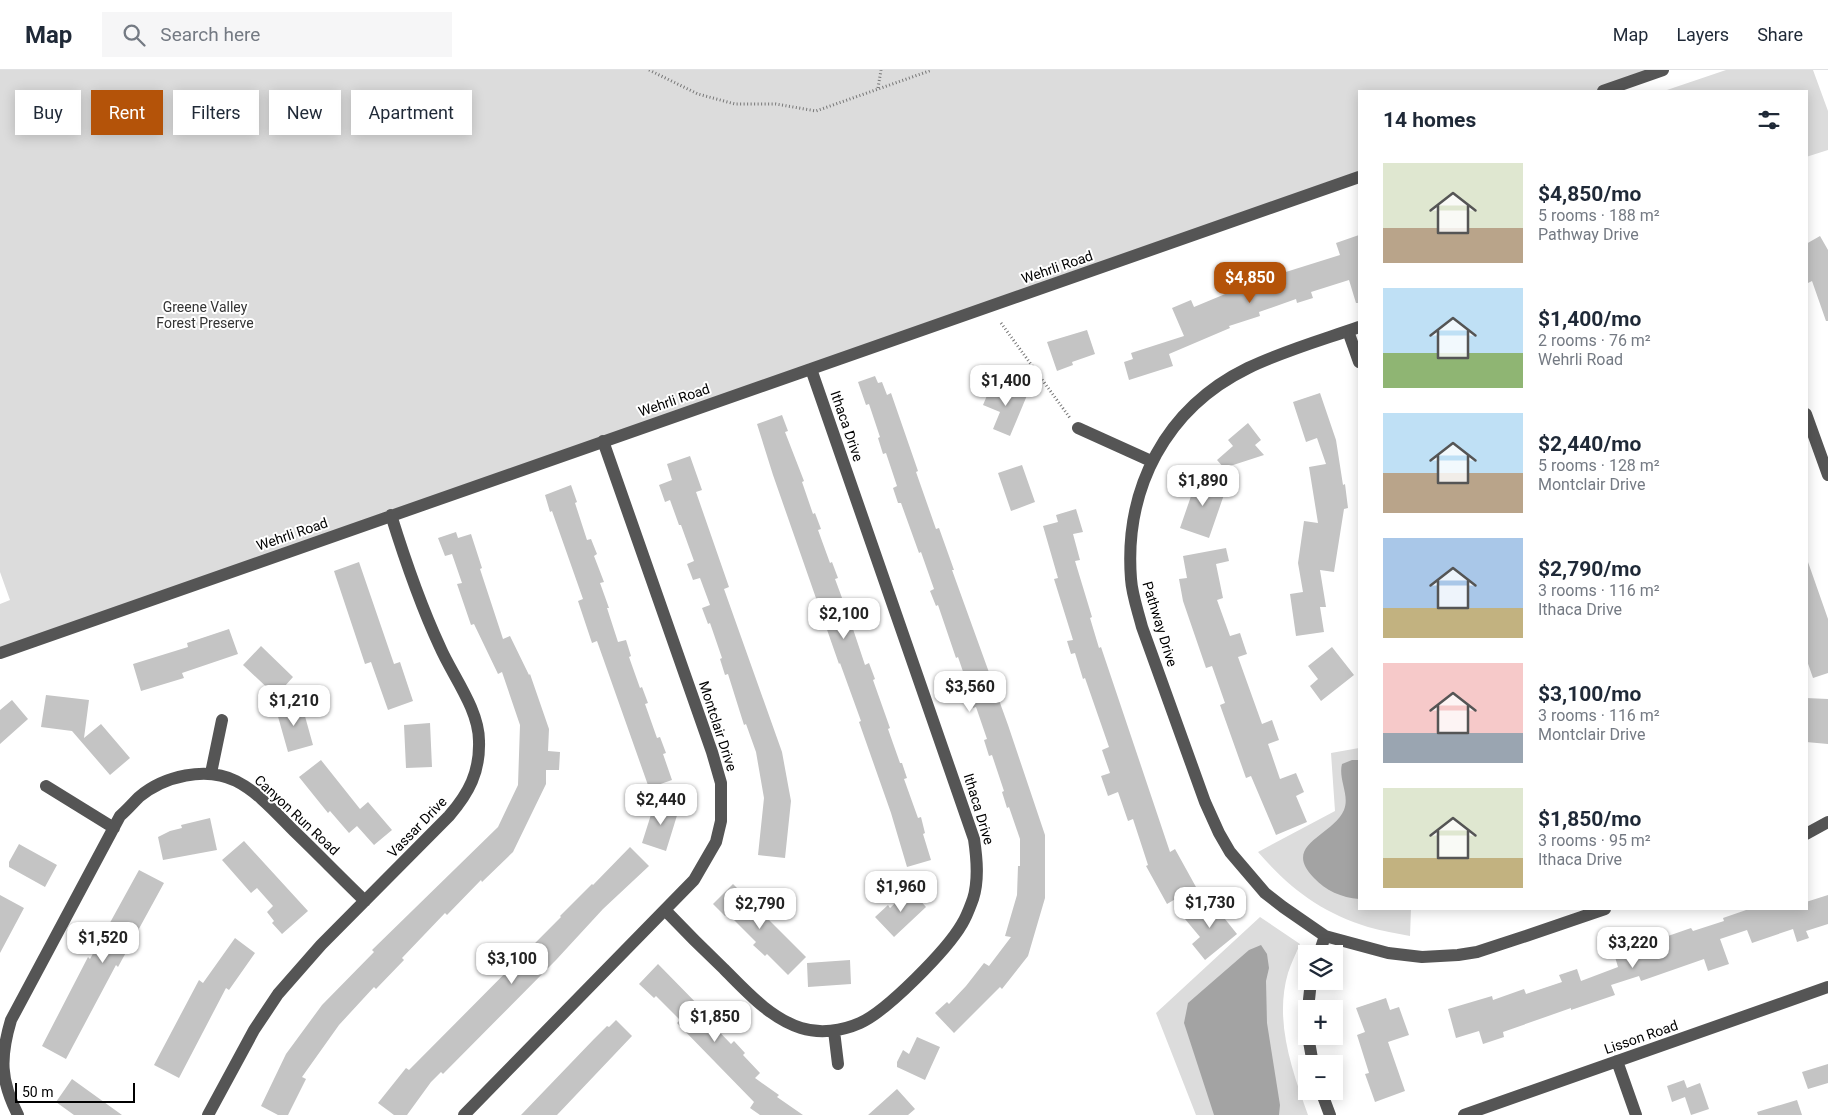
<!DOCTYPE html>
<meta charset="utf-8">
<style>
body{margin:0;font-family:Roboto,sans-serif;background:#f6f6f7;color:#1f2937;height:100vh;display:flex;flex-direction:column;font-size:19px;white-space:nowrap}
*{box-sizing:border-box;margin:0}
p{font-size:16px;color:#747a83}
.icon{flex:none;width:28px;height:28px;fill:none;stroke:currentColor;stroke-width:2;stroke-linecap:round;stroke-linejoin:round}
.map{position:relative;flex:1;overflow:hidden}
.sheet{position:absolute;left:1358px;top:20px;width:450px;height:820px;display:flex;flex-direction:column;background:#fff;border-radius:0px;box-shadow:0 2px 12px #0003}
.sheet>*{flex:none}
.hud{position:absolute;left:15px;top:20px;width:475px;height:45px;display:flex;gap:10px}
.fabs{position:absolute;left:1298px;top:875px;display:grid;gap:10px}
.fabs a{display:grid;place-items:center;width:45px;height:45px;border-radius:0px;background:#fff;box-shadow:0 2px 12px #0003;font-size:25px}
.scale{position:absolute;left:15px;bottom:12px;width:120px;box-sizing:border-box;padding-left:5px;border:2px solid #000;border-top:0;font-size:14px;line-height:18px;white-space:nowrap;color:#000;-webkit-text-stroke:4px #fff;paint-order:stroke}
.price{position:absolute;translate:-50% -42px;padding:0 11px;border-radius:10px;background:#fff;color:#222;font-size:16px;line-height:32px;filter:drop-shadow(0 1px 2px #0008)}
.price::after{content:'';position:absolute;left:50%;top:30px;width:15px;height:11px;margin-left:-8px;background:inherit;clip-path:polygon(0 0,100% 0,50% 100%)}
.price.on{background:#b45309;color:#fff}
ul{padding:0;list-style:none}
li{display:flex;align-items:center;gap:15px;height:125px;padding:0 25px}
li span{display:grid;place-items:center;flex:none;width:140px;height:100px;border-radius:0px;color:#555}
li>.icon{margin-inline-start:auto}
span .icon{width:60px;height:60px;fill:#fffc;stroke-width:1}
li b{font-size:21px}
h2{display:flex;justify-content:space-between;align-items:center;height:60px;padding:0 25px;font-size:21px}
.pill{padding:0 18px;border-radius:0px;background:#fff;box-shadow:0 2px 12px #0003;font-size:18px;line-height:45px}
.pill.on{background:#b45309;color:#fff}
header{display:flex;align-items:center;gap:30px;box-sizing:border-box;height:70px;padding:0 25px;background:#fff;border-bottom:1px solid #e0e1e3}
header strong{font-size:24px}
nav{display:flex;gap:28px;margin-inline-start:auto;font-size:18px}
.search{width:350px;height:45px;background:#f6f6f7;display:flex;align-items:center;gap:12px;box-sizing:border-box;padding:0 18px;border-radius:0px;color:#747a83;font-size:19px}
.map>svg:first-child{display:block}
.green{fill:#dcdcdc}
.water{fill:#a3a3a3}
.building{fill:#c4c4c4}
.lines{fill:none;stroke-linecap:round;stroke-linejoin:round}
.path{stroke:#777;stroke-width:3;stroke-dasharray:1 2.5;stroke-linecap:butt}
.minor{stroke:#555;stroke-width:12}
.labels{text-anchor:middle;stroke-width:4;stroke-linejoin:round;paint-order:stroke}
.street-label{font-size:14px;fill:#000;stroke:#fff}
.park-label{font-size:14px;fill:#333;stroke:#fff}
</style>
<header>
<strong>Map</strong>
<div class="search"><svg class="icon" aria-label="search" viewBox="0 0 24 24"><circle cx="10" cy="10" r="6"/><path d="M15 15l6 6"/></svg>Search here</div>
<nav><a>Map</a><a>Layers</a><a>Share</a></nav>
</header>
<div class="map">
<svg width="1828" height="1045" viewBox="0 0 1828 1045">
<rect width="100%" height="100%" fill="#fff"/>
<!-- green -->
<path class="green" d="M0 0H1654L1603 21H1359V107L0 583V534L10 530 0 502Z
M1726 0H1813L1828 41V80L1806 87V21H1664Z
M1359 678V839H1411L1410 866C1396 863 1382 861 1368 857 1322 843 1289 818 1258 782L1335 741 1331 683Z
M1260 847 1300 874C1296 884 1291 893 1288 903 1274 951 1292 1000 1308 1045H1196L1156 943Z"/>
<!-- water -->
<path class="water" d="M1352 690H1359V829C1342 828 1325 820 1314 808 1281 774 1332 767 1344 740 1350 725 1338 709 1342 694Z
M1261 875 1267 884 1269 898 1266 911 1267 953 1280 1035 1279 1045H1214L1184 953 1188 933 1249 880Z"/>
<!-- building -->
<path class="building" d="M1359 165V233H1356L1349 210 1311 222 1313 228 1297 233 1296 229 1259 242 1260 246 1229 256 1230 258 1169 284 1173 296 1129 310 1124 292 1133 289 1131 283 1184 266 1172 238 1191 230 1194 237 1230 222 1229 220 1252 212 1249 203 1269 196 1273 206 1340 185 1336 173Z
M1820 166 1828 180V251H1826L1812 211 1806 214V174Z
M1087 260 1095 284 1072 292 1073 295 1057 301 1047 272Z
M875 306 878 313 882 312 887 325 891 323 918 401 916 402 936 459 939 458 954 500H952L1008 655 1045 765V828L1028 886 1002 919 1000 917 954 963 935 943 947 932 949 934 966 916 984 893 989 896 1011 867 1005 866 1017 825 1018 796H1020V769L1009 737 1007 738 1002 722 1004 721 992 685 989 686 984 670 987 669 976 637 973 638 968 622H970L958 587 956 588 938 535 936 536 930 521 934 519 921 482 919 483 901 433H898L893 418 897 416 886 383 883 384 878 368 880 367 869 334 866 335 858 312Z
M1004 313 1028 323 1010 366 993 359 1000 342 983 335 991 316 1001 321Z
M1320 323 1336 370 1343 415 1345 414 1348 438 1344 439 1334 502 1320 500 1326 537H1320L1324 562 1296 566 1290 524 1303 522 1298 493 1304 451 1318 453 1309 397 1326 394 1317 368 1306 372 1293 332Z
M782 345 788 361 785 362 804 411 802 412 813 444 815 443 821 459 818 460 830 493 832 492 838 508 835 509 848 544 850 543 855 558 853 559 865 595 869 593 875 609 873 610 890 658 888 659 900 693H902L907 708 904 709 918 748 921 747 925 763 923 764 931 790 907 797 891 743 859 652 861 651 840 593 839 594 773 405 757 354Z
M1248 353 1261 370 1255 375 1264 385 1224 398 1217 390 1233 376 1228 370Z
M690 386 702 420 696 422 729 517 724 519 782 682 791 731 785 788 758 785 764 728 756 682 746 654 744 655 728 604 725 605 720 589 722 588 710 553 708 554 702 538 710 535 700 508 693 510 687 494 694 491 681 455H679L670 430 665 432 659 415 672 410 667 394Z
M1022 395 1035 432 1011 441 998 403Z
M1198 406 1227 416 1209 468 1180 458Z
M571 415 577 432 575 433 587 470 591 469 597 484 594 486 604 512 600 513 609 538H607L618 572 626 570 631 586 629 587 640 618 642 617 648 633 645 634 657 668 660 667 666 683 663 684 672 710 649 718 597 571 592 573 578 531 583 529 552 441 550 442 545 425Z
M1076 439 1083 462 1073 464 1080 490 1075 491 1092 547 1090 548 1099 578 1101 577 1170 782 1175 779 1196 817 1167 834 1146 796 1148 795 1133 749 1128 751 1118 722 1108 726 1101 706 1110 703 1102 680 1109 677 1085 608 1083 609 1075 583 1071 584 1067 571 1073 570 1054 509 1058 508 1043 456 1058 452 1056 445Z
M456 462 458 468 471 464 482 498 480 499 503 569 510 566 529 605 530 604 549 659 548 681 560 682 559 700H546V714L513 782 482 812 481 810 447 845 445 843 402 888 404 890 376 919 374 917 339 955 302 1007 306 1009 288 1045H278L261 1036 286 984 322 935 374 882 372 880 498 757 518 715 520 655 502 602 498 604 474 554 471 555 457 514 462 513 452 484 445 486 438 468Z
M1226 478 1229 491 1216 494 1223 528 1217 530 1230 566 1240 563 1247 584 1238 587 1262 654 1272 650 1279 670 1268 674 1280 709 1296 703 1304 722 1296 726 1307 752 1276 765 1251 706 1246 708 1220 635 1225 633 1212 596 1206 598 1183 531 1179 509 1187 508 1183 486Z
M359 492 394 594 400 592 413 631 388 640 371 592 365 594 334 501Z
M1806 492H1808L1828 549V603L1813 608 1806 588Z
M229 559 238 584 182 603 184 608 141 621 133 594 188 577 187 573Z
M261 576 293 607 276 626 243 595Z
M1332 577 1354 605 1321 631 1310 616 1318 609 1308 596Z
M46 625 89 630 84 668 101 654 130 688 110 705 72 661 41 657Z
M1806 628 1828 629V674L1806 672Z
M12 630 28 649 0 674V640Z
M295 632H301L313 675 288 682 277 643V638Z
M430 653 432 697 406 698 404 655Z
M321 690 360 739 368 732 392 760 374 775 357 756 349 763 330 741 328 743 299 707Z
M655 732 679 739 666 781 642 773Z
M210 748 217 780 163 790 158 767 170 761 182 758 181 755Z
M244 771 308 841 282 864 272 853 274 851 267 842 273 836 257 818 251 823 222 790Z
M19 774 57 795 45 817 9 797V792Z
M630 777 649 796 603 839 556 890 443 1004 441 1002 431 1012 407 1045H394L378 1033 406 998 409 1000 561 847 560 846 592 814 593 815Z
M139 800 164 813 118 897 116 895 66 989 42 976 88 887 90 889Z
M733 814 806 887 788 905 767 884 765 886 753 875 756 872 727 843 725 846 713 834Z
M910 819 926 837 894 867 875 847 888 835 890 838Z
M0 825 24 838 0 883Z
M1828 825V854L1806 861 1809 868 1797 872 1793 859 1752 873 1747 860 1720 869 1729 894 1708 901 1704 889 1641 911 1639 906 1611 915 1615 925 1571 940V938L1503 962 1504 967 1483 974 1479 961 1456 968 1448 939 1492 926 1493 930 1524 919 1526 924 1562 912 1559 905 1577 899 1581 911 1618 897 1615 887 1668 868V866L1691 858 1693 861 1724 851 1723 848 1749 839H1806V832Z
M1209 829 1237 864 1205 890 1192 874 1200 867 1185 849Z
M235 868 255 883 229 920 226 918 179 1008 154 995 199 910 203 913Z
M850 890 851 914 808 917 807 893Z
M658 894 708 945 706 948 731 974 734 971 745 983 743 985 760 1003 755 1008 779 1025 777 1027 803 1045H760L750 1038 754 1032 677 953 680 950 656 926 654 928 639 914Z
M1386 928 1390 940 1399 937 1409 965 1388 972 1405 1021 1375 1032 1365 1004 1369 1003 1357 965 1365 962 1356 938Z
M616 950 632 966 557 1045H521L594 969 607 956 609 957Z
M917 967 940 977 925 1010 897 997V992L903 980 909 984Z
M1828 994V1013L1808 1019 1802 1002Z
M72 1009 122 1045H74L56 1032Z
M1684 1010 1687 1018 1700 1013 1709 1039 1691 1045 1685 1027 1672 1032 1667 1016Z
M897 1019 915 1039 908 1045H868Z
M1797 1030 1802 1045H1758L1757 1042Z"/>
<g class="lines">
<!-- path -->
<path class="path" d="M649 0 698 24 735 34H776L816 41 932 0
M878 18 881 0
M1001 253 1070 348"/>
<!-- minor -->
<path class="minor" d="M1603 21 1663 0
M1359 257C1322 270 1283 281 1248 298 1166 338 1124 418 1131 509 1132 525 1138 541 1142 557L1205 732 1219 763 1230 782 1265 823 1283 837 1325 866 1388 883 1422 887 1458 885 1477 882 1526 866 1605 839
M1348 261 1359 292
M1806 344 1828 405
M1078 358 1151 391
M0 583 1359 107
M211 703 222 650
M46 716 114 758
M1806 764 1828 752
M665 840C684 860 704 880 724 899 747 922 770 948 801 958 820 964 842 961 860 953 887 941 947 880 962 854 967 846 970 837 973 829 979 810 977 789 974 769L811 299
M1319 884 1325 866
M1308 939 1311 911
M834 961 838 994
M1308 966 1313 994
M1617 991 1636 1045
M1321 1021 1330 1045
M18 1045C0 1010 0 987 11 950L120 746C127 740 133 733 139 727 164 706 206 696 236 711 258 722 277 744 294 761 318 784 341 808 365 831
M208 1045 254 960 278 924 321 875 449 746C469 723 480 702 479 671 479 639 452 605 440 577 420 534 405 490 391 445
M464 1045 694 810 716 772 721 751V713L712 682 603 371
M1464 1045 1828 917"/>
</g>
<g class="labels">
<!-- street labels -->
<g class="street-label">
<text transform="translate(1057 197) rotate(-19)" y="5">Wehrli Road</text>
<text transform="translate(674 330) rotate(-19)" y="5">Wehrli Road</text>
<text transform="translate(847 356) rotate(71)" y="5">Ithaca Drive</text>
<text transform="translate(292 464) rotate(-19)" y="5">Wehrli Road</text>
<text transform="translate(1160 554) rotate(73)" y="5">Pathway Drive</text>
<text transform="translate(718 656) rotate(72)" y="5">Montclair Drive</text>
<text transform="translate(979 739) rotate(73)" y="5">Ithaca Drive</text>
<text transform="translate(297 745) rotate(43)" y="5">Canyon Run Road</text>
<text transform="translate(417 757) rotate(-46)" y="5">Vassar Drive</text>
<text transform="translate(1641 967) rotate(-19)" y="5">Lisson Road</text>
</g>
<!-- park labels -->
<g class="park-label">
<text x="205" y="242">Greene Valley<tspan x="205" dy="16">Forest Preserve</tspan></text>
</g>
</g>
</svg>
<div class="fabs">
<a><svg class="icon" aria-label="layers" viewBox="0 0 24 24"><path d="M12 4l9 5-9 5-9-5zM3 14l9 5 9-5"/></svg></a>
<a>+</a>
<a>−</a>
</div>
<div class="scale">50 m</div>
<b class="price on" style="left:1250px;top:234px">$4,850</b>
<b class="price" style="left:1006px;top:337px">$1,400</b>
<b class="price" style="left:1203px;top:437px">$1,890</b>
<b class="price" style="left:844px;top:570px">$2,100</b>
<b class="price" style="left:970px;top:643px">$3,560</b>
<b class="price" style="left:294px;top:657px">$1,210</b>
<b class="price" style="left:661px;top:756px">$2,440</b>
<b class="price" style="left:901px;top:843px">$1,960</b>
<b class="price" style="left:1210px;top:859px">$1,730</b>
<b class="price" style="left:760px;top:860px">$2,790</b>
<b class="price" style="left:103px;top:894px">$1,520</b>
<b class="price" style="left:1633px;top:899px">$3,220</b>
<b class="price" style="left:512px;top:915px">$3,100</b>
<b class="price" style="left:715px;top:973px">$1,850</b>
<div class="hud">
<a class="pill">Buy</a>
<a class="pill on">Rent</a>
<a class="pill">Filters</a>
<a class="pill">New</a>
<a class="pill">Apartment</a>
</div>
<section class="sheet">
<h2>14 homes<svg class="icon" aria-label="filters" viewBox="0 0 24 24"><path d="M4 7h16M4 17h16"/><circle cx="9" cy="7" r="2"/><circle cx="15" cy="17" r="2"/></svg></h2>
<ul>
<li><span style="background:linear-gradient(#dfe7d0 65%,#b9a48a 0)"><svg class="icon" aria-label="home" viewBox="0 0 24 24"><path d="M3 11l9-7 9 7M6 9v11h12V9"/></svg></span><div><b>$4,850/mo</b><p>5 rooms · 188 m²</p><p>Pathway Drive</p></div></li>
<li><span style="background:linear-gradient(#bfe0f5 65%,#8fb573 0)"><svg class="icon" aria-label="home" viewBox="0 0 24 24"><path d="M3 11l9-7 9 7M6 9v11h12V9"/></svg></span><div><b>$1,400/mo</b><p>2 rooms · 76 m²</p><p>Wehrli Road</p></div></li>
<li><span style="background:linear-gradient(#bfe0f5 60%,#b9a48a 0)"><svg class="icon" aria-label="home" viewBox="0 0 24 24"><path d="M3 11l9-7 9 7M6 9v11h12V9"/></svg></span><div><b>$2,440/mo</b><p>5 rooms · 128 m²</p><p>Montclair Drive</p></div></li>
<li><span style="background:linear-gradient(#a9c7e8 70%,#c2b280 0)"><svg class="icon" aria-label="home" viewBox="0 0 24 24"><path d="M3 11l9-7 9 7M6 9v11h12V9"/></svg></span><div><b>$2,790/mo</b><p>3 rooms · 116 m²</p><p>Ithaca Drive</p></div></li>
<li><span style="background:linear-gradient(#f6c9c9 70%,#9aa5b1 0)"><svg class="icon" aria-label="home" viewBox="0 0 24 24"><path d="M3 11l9-7 9 7M6 9v11h12V9"/></svg></span><div><b>$3,100/mo</b><p>3 rooms · 116 m²</p><p>Montclair Drive</p></div></li>
<li><span style="background:linear-gradient(#dfe7d0 70%,#c2b280 0)"><svg class="icon" aria-label="home" viewBox="0 0 24 24"><path d="M3 11l9-7 9 7M6 9v11h12V9"/></svg></span><div><b>$1,850/mo</b><p>3 rooms · 95 m²</p><p>Ithaca Drive</p></div></li>
</ul>
</section>
</div>
